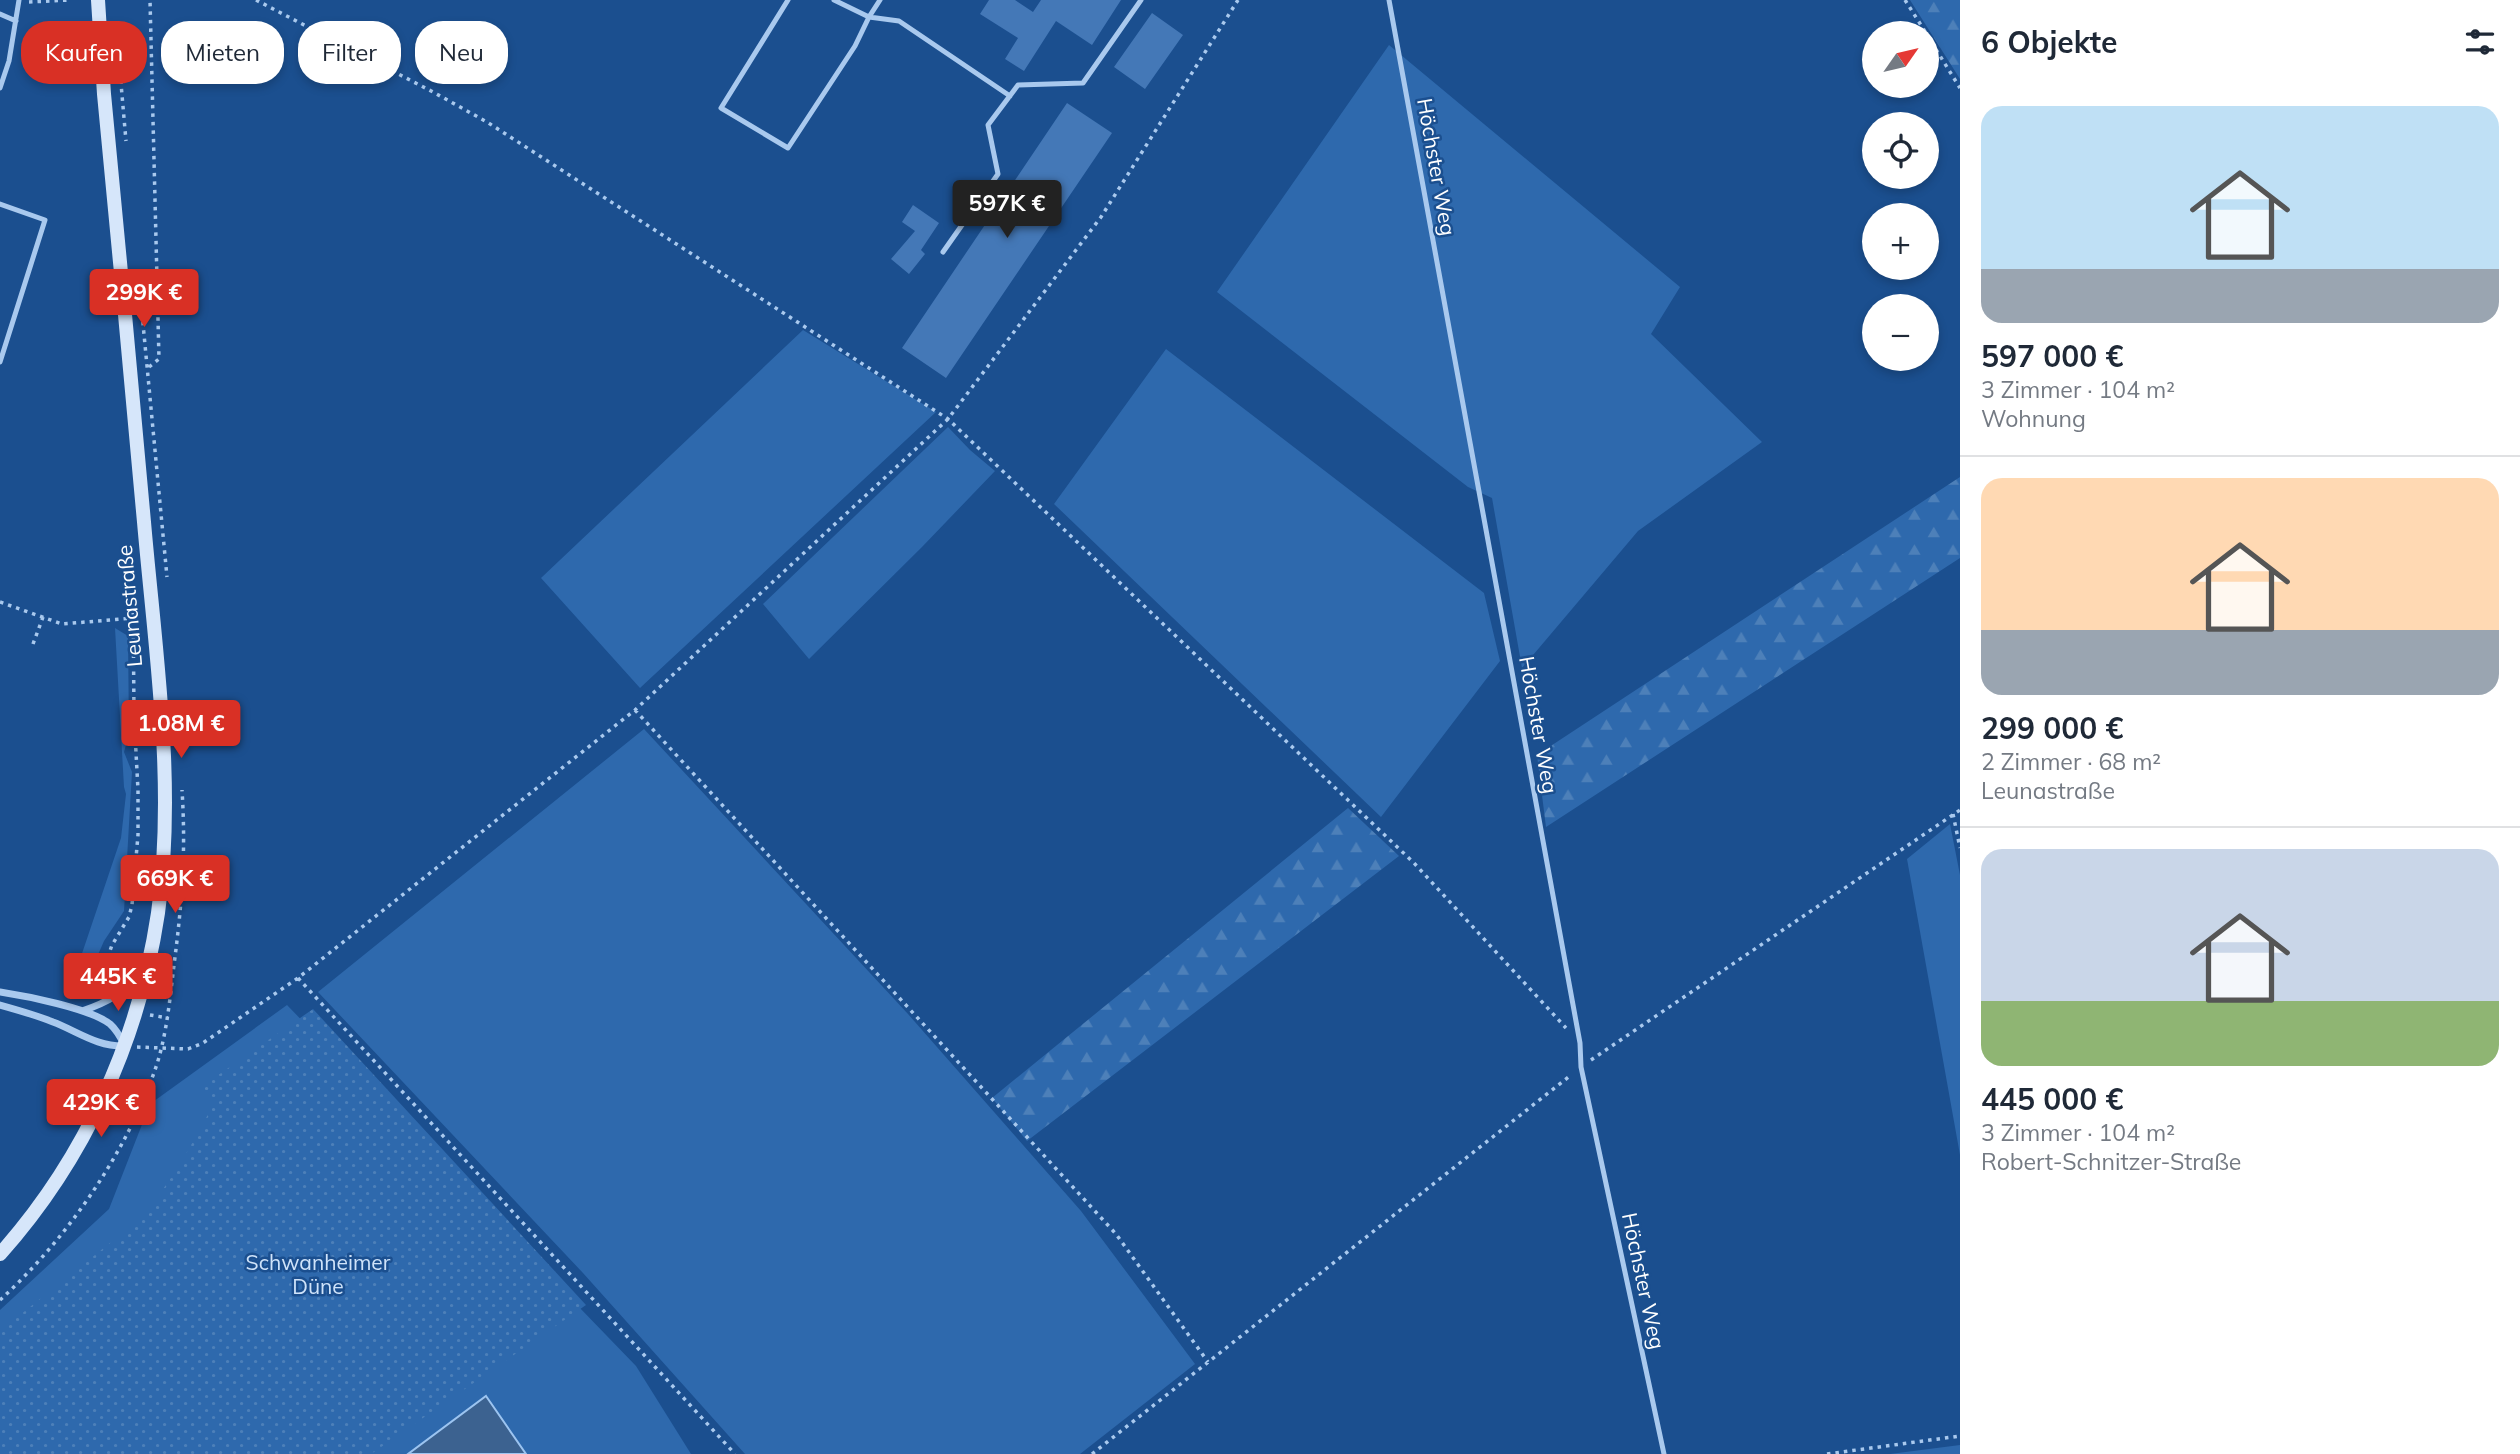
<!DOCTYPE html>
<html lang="de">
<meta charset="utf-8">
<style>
body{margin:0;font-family:Mulish,sans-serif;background:#f2f2f3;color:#1f2937;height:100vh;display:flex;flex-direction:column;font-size:26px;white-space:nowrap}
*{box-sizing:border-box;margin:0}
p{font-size:23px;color:#747a83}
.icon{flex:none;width:38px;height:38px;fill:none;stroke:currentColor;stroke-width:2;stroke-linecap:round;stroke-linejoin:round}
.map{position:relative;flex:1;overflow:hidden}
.details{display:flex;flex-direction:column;background:#fff;width:560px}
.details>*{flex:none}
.banner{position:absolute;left:21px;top:21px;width:665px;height:63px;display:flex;gap:14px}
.needle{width:46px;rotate:56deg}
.controls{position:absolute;left:1862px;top:21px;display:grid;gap:14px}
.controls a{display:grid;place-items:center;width:77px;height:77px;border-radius:50%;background:#fff;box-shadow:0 4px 10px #0003;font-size:35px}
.price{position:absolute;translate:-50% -60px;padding:0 16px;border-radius:7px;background:#d93025;color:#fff;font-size:23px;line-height:46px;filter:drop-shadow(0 2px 4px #0008)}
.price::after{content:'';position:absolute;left:50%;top:42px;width:21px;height:16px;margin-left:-10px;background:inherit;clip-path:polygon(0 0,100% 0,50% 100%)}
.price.active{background:#222;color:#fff}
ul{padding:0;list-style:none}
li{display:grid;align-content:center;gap:14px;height:371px;padding:0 21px}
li+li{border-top:2px solid #e0e1e3}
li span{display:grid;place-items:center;height:217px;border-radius:21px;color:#555}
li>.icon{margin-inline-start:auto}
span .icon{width:126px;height:126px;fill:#fffc;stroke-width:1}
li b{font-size:30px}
h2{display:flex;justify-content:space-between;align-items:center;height:84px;padding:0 21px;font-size:30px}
.chip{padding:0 24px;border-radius:28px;background:#fff;box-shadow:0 4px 10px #0003;font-size:24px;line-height:63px}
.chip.active{background:#d93025;color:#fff}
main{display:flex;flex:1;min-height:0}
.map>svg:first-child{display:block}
.green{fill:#2e69ad}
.forest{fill:url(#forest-firs)}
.park{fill:url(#park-dots)}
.water{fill:#3c6290;stroke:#9cc4f0;stroke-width:2}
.building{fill:#4478b7}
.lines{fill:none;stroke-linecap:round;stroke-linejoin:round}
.path{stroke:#a9c9ee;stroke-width:3.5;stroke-dasharray:3.5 5;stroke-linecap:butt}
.service{stroke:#a9c9ee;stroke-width:5}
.minor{stroke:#a9c9ee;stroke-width:7}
.secondary{stroke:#d6e6fa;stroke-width:14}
.labels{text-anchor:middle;stroke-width:5;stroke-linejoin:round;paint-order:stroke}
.street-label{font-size:21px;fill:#fff;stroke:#1b4f8f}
.park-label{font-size:21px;fill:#cfe3fa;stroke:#1b4f8f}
</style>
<main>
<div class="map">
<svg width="1960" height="1454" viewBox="0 0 1960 1454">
<defs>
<pattern id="forest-firs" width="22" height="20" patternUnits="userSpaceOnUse" patternTransform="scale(1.75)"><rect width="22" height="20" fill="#2e69ad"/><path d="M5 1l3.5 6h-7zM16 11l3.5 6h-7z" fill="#4d80b9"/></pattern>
<pattern id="park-dots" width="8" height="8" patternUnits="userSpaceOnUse" patternTransform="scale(1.75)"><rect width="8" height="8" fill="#2e69ad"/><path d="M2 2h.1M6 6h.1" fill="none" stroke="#4d80b9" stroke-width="1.8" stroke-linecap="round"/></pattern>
</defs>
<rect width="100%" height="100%" fill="#1b4f8f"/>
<!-- green -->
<path class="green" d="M1389 45 1680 287 1651 334 1762 442 1638 531 1522 668 1492 498 1468 487 1217 292Z
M803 330 936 412 640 688 541 578Z
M1166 349 1484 593 1500 661 1381 817 1054 504Z
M948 427 970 450 995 471 922 547 809 659 763 604Z
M115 628 128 636 129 734 124 752 132 772 124 911 104 941 97 957 93 977C86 982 79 981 71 986L121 838 126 794 124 787Z
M644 729 908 1014 1081 1211 1195 1364 1080 1454H745L583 1273 318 992Z
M1950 824 1960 875V1155L1907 859Z
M287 1005 636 1366 691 1454H526L485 1396 408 1454H0V1310L109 1209 150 1104Z
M1960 1445V1454H1890Z"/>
<!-- forest -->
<path class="forest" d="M1910 0H1960V79Z
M1960 477V558L1546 827 1537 755Z
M1348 808 1399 856 1027 1141 992 1098Z"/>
<!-- park -->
<path class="park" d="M313 1009 586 1305 371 1454H0V1331L140 1219C170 1184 192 1145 213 1105L201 1087Z"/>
<!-- water -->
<path class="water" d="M486 1396 526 1454H408Z"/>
<!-- building -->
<path class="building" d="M989 0H1015L1033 12 1041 0H1121L1092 45 1056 21 1024 71 1005 59 1018 38 980 14Z
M1152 13 1183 35 1145 89 1114 67Z
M1067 103 1112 133 946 378 902 348Z
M913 205 939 223 921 250 925 254 909 274 891 259 915 231 902 222Z"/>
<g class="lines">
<!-- path -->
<path class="path" d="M256 0 433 92 487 122 948 419 1414 863 1566 1028
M1905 0 1926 33
M29 2 69 0
M1927 35 1960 88
M120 72 126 141
M138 271 167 577
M149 367 159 359 150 0
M0 602 62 624 134 618
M33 644 43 617
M635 710 1116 1234 1208 1362
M1953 814 1960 848
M298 978 735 1454
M108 989 103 983 102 974 112 945 129 917 132 905 138 835V790L134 715 133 592
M150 1015 168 1018
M137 1047 188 1049 203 1043 298 978 635 710 948 419 1101 217 1238 0
M1591 1060 1960 810
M0 1300C67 1239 128 1151 157 1064 167 1032 170 998 174 965 182 903 186 853 182 790
M1092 1454 1571 1075
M1827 1454 1960 1436"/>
<!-- service -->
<path class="service" d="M788 0 721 108 788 148 855 46 869 17 880 0
M834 0 869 17 899 21 1010 96
M1389 0 1580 1043 1581 1067 1664 1454
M0 14 16 21
M0 88 9 61 19 0
M0 204 45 220 0 362
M943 252 998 174 988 125 1018 85 1083 83 1141 0"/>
<!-- minor -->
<path class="minor" d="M0 992C26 996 89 1008 110 1024 117 1030 121 1038 125 1046 97 1047 77 1031 53 1022 36 1015 18 1010 0 1005
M82 1011C109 1002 125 992 144 970"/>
<!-- secondary -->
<path class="secondary" d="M0 1254C85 1159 139 1040 158 913 176 784 155 650 144 522 131 379 118 237 104 94L98 0"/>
</g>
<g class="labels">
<!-- street labels -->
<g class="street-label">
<text transform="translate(1436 167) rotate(80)" y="7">Höchster Weg</text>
<text transform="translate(130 606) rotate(-95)" y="7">Leunastraße</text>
<text transform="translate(1538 725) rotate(80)" y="7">Höchster Weg</text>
<text transform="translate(1643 1281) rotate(78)" y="7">Höchster Weg</text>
</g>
<!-- park labels -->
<g class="park-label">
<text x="318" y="1270">Schwanheimer<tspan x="318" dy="24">Düne</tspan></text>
</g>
</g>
</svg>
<div class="controls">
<a><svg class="needle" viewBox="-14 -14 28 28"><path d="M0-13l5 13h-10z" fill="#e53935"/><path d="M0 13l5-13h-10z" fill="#747a83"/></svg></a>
<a><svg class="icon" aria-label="locate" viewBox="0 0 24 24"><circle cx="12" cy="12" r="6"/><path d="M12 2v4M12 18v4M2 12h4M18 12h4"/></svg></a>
<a>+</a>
<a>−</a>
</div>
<b class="price active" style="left:1007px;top:240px">597K €</b>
<b class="price" style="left:144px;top:329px">299K €</b>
<b class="price" style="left:181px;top:760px">1.08M €</b>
<b class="price" style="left:175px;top:915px">669K €</b>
<b class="price" style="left:118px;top:1013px">445K €</b>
<b class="price" style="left:101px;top:1139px">429K €</b>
<div class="banner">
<a class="chip active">Kaufen</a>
<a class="chip">Mieten</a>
<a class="chip">Filter</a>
<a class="chip">Neu</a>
</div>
</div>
<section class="details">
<h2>6 Objekte<svg class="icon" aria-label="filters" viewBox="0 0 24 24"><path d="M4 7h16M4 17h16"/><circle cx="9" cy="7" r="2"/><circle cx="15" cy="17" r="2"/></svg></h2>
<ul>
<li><span style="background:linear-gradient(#bfe0f5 75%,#9aa5b1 0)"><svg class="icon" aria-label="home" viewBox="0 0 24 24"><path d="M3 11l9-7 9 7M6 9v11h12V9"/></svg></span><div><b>597 000 €</b><p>3 Zimmer · 104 m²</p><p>Wohnung</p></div></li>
<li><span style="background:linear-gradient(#ffd9b3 70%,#9aa5b1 0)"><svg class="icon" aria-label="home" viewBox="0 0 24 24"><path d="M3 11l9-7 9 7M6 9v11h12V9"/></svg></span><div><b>299 000 €</b><p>2 Zimmer · 68 m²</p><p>Leunastraße</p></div></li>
<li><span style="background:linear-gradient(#c9d6e8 70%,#8fb573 0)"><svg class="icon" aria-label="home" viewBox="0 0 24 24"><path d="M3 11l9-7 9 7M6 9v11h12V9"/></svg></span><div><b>445 000 €</b><p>3 Zimmer · 104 m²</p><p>Robert-Schnitzer-Straße</p></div></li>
</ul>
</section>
</main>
